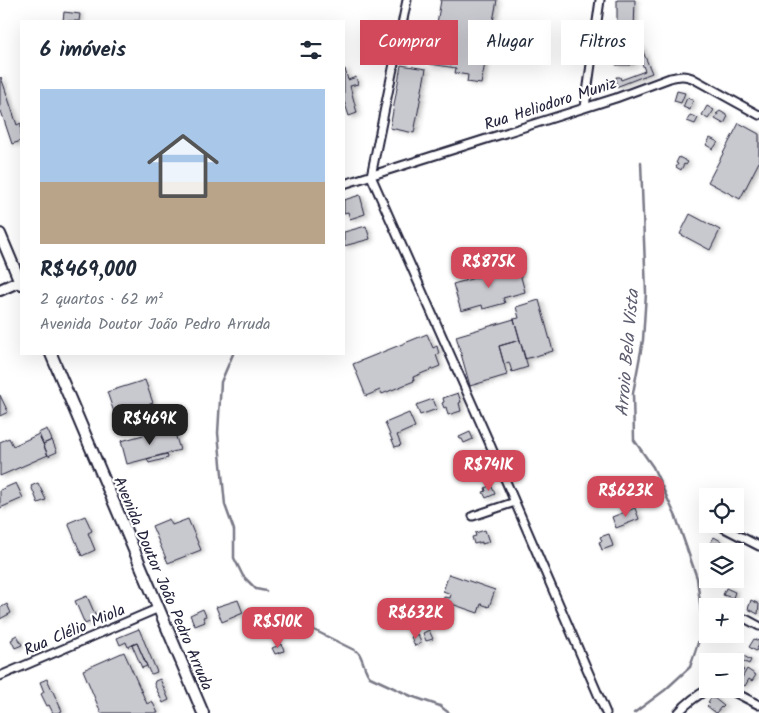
<!DOCTYPE html>
<html lang="pt">
<meta charset="utf-8">
<style>
body{margin:0;font-family:Kalam,sans-serif;background:#f2f2f3;color:#1f2937;height:100vh;display:flex;flex-direction:column;font-size:19px;white-space:nowrap}
*{box-sizing:border-box;margin:0}
p{font-size:16px;color:#747a83}
.icon{flex:none;width:28px;height:28px;fill:none;stroke:currentColor;stroke-width:2;stroke-linecap:round;stroke-linejoin:round}
.map{position:relative;flex:1;overflow:hidden}
.side{position:absolute;left:20px;top:20px;width:325px;height:335px;display:flex;flex-direction:column;background:#fff;border-radius:0px;box-shadow:0 5px 20px #0002}
.side>*{flex:none}
.banner{position:absolute;left:360px;top:20px;width:324px;height:45px;display:flex;gap:10px}
.fabs{position:absolute;left:699px;top:488px;display:grid;gap:10px}
.fabs a{display:grid;place-items:center;width:45px;height:45px;border-radius:0px;background:#fff;box-shadow:0 5px 20px #0002;font-size:25px}
.price{position:absolute;translate:-50% -42px;padding:0 11px;border-radius:10px;background:#d1495b;color:#fff;font-size:16px;line-height:32px;filter:drop-shadow(0 1px 2px #0008)}
.price::after{content:'';position:absolute;left:50%;top:30px;width:15px;height:11px;margin-left:-8px;background:inherit;clip-path:polygon(0 0,100% 0,50% 100%)}
.price.on{background:#222;color:#fff}
ul{padding:0;list-style:none}
li{display:grid;align-content:center;gap:10px;height:265px;padding:0 20px}
li span{display:grid;place-items:center;height:155px;border-radius:0px;color:#555}
li>.icon{margin-inline-start:auto}
span .icon{width:90px;height:90px;fill:#fffc;stroke-width:1}
li b{font-size:21px}
h2{display:flex;justify-content:space-between;align-items:center;height:60px;padding:0 20px;font-size:21px}
.pill{padding:0 18px;border-radius:0px;background:#fff;box-shadow:0 5px 20px #0002;font-size:18px;line-height:45px}
.pill.on{background:#d1495b;color:#fff}
.map>svg:first-child{display:block}
.lines{fill:none;stroke-linecap:round;stroke-linejoin:round}
.stream{stroke:#7a7a88;stroke-width:2.5}
.building{fill:#c8c8cf;stroke:#22223b;filter:url(#shadow)}
.street-casing{stroke:#22223b;stroke-width:11}
.secondary-casing{stroke:#22223b;stroke-width:14}
.street{stroke:#fff;stroke-width:7}
.secondary{stroke:#fff;stroke-width:10}
.labels{text-anchor:middle;stroke-width:4.5;stroke-linejoin:round;paint-order:stroke}
.street-label{font-size:16px;fill:#22223b;stroke:#fff}
.water-label{font-size:18px;font-style:italic;fill:#5c5c6f;stroke:#fff}
</style>
<div class="map">
<svg width="759" height="713" viewBox="0 0 759 713">
<defs>
<filter id="shadow"><feDropShadow dx="3" dy="1.5" stdDeviation="2.5" flood-color="#0004"/></filter>
</defs>
<rect width="100%" height="100%" fill="#fff"/>
<filter id="ink" filterUnits="userSpaceOnUse"><feTurbulence type="fractalNoise" baseFrequency=".02" numOctaves="2"/><feDisplacementMap in="SourceGraphic" scale="10" xChannelSelector="R" yChannelSelector="G"/><feConvolveMatrix kernelMatrix="1 2 1 2 8 2 1 2 1" color-interpolation-filters="sRGB"/></filter>
<g filter="url(#ink)">
<g class="lines">
<!-- stream -->
<path class="stream" d="M233 354 221 382 218 433 225 505 234 530V558L243 576 256 589 266 591
M289 617 298 624 308 627 358 652C364 660 364 671 370 677L411 696 440 706 449 713
M634 713 665 690 690 667 703 628 697 578 676 517 653 467 634 440 633 393 643 340 646 293 641 162"/>
</g>
<!-- building -->
<path class="building" d="M441 0H497L481 84 467 82 468 75 455 73 456 68 430 64Z
M617 0H635L634 29H617Z
M64 12 80 14 79 21H63Z
M617 46 641 47 652 73 616 87V77H620L621 80 645 71 638 53H634L635 64H630V65H616V62H615L614 51H617Z
M401 65 426 69 414 133 390 128Z
M344 69H345L348 80 356 77 358 84 350 86 357 113 349 116 344 101Z
M1 77 17 125 21 123V141L12 144 0 108V78Z
M677 91 685 93 681 103 674 101Z
M687 98 693 100 690 110 683 107Z
M707 106 714 110 708 119 702 115Z
M720 111 728 116 724 124 715 119 718 114H716Z
M690 115 698 118 695 124 687 121Z
M739 123 759 134V162L740 199 708 182Z
M710 138 718 142 713 149 706 145Z
M679 157 688 162 686 165 684 164 681 170 676 167 678 164 676 163Z
M360 195 365 214 350 219 348 212 344 213V200Z
M690 214 720 230 710 250 680 234Z
M366 226 370 239 344 246V232Z
M518 266 525 292 503 298 505 303 483 309 482 305 461 311 453 284Z
M539 300 553 351 525 359 514 319 519 318 516 307Z
M514 319 520 340 499 346 507 375 470 386 456 336Z
M427 334 433 348 437 346 439 354 436 355 440 366 413 377 414 381 382 394 380 390 366 396 353 364Z
M520 340 528 367 512 372 509 362 504 364 499 346Z
M145 380 153 403 142 407 143 409 116 418 107 392Z
M458 393 461 402 459 403 461 411 448 415 446 407 444 408 442 403 444 402 443 398Z
M0 395 8 412 0 416Z
M433 399 437 409 420 415 416 405Z
M409 413 415 427 397 435 401 445 395 447 385 423Z
M173 427 180 450 127 464 121 441Z
M47 429 52 440 43 444 38 433Z
M470 432 473 439 464 443 462 439H460L459 437Z
M39 434 48 455 0 476V442L9 438 13 446Z
M52 440 57 452 48 456 43 444Z
M167 454 168 458 149 463 147 459Z
M479 465 484 477 478 479 477 475 474 476 472 469 475 468 474 466Z
M16 483 23 498 0 508V490Z
M38 483 46 500 38 503 31 486Z
M491 485 495 494 486 498 483 492 486 491 485 488Z
M635 508 639 519 616 528 612 517Z
M85 516 92 531 88 533 95 550 82 556 68 523Z
M169 519 172 525 188 519 201 550 168 563 152 526Z
M485 530 489 542 482 544V542L474 544 472 537 476 536 475 533Z
M609 534 613 546 602 550 599 542 602 541 600 537Z
M714 537 721 541 716 549 709 545Z
M449 574 495 590 489 607 481 604 478 613 443 601 444 597 450 598 451 594 443 591Z
M726 588 735 592 733 598 723 595Z
M87 596 97 619 85 624 75 601Z
M238 600 243 613 222 622 216 607Z
M751 600 759 604 758 614 748 609Z
M7 604 11 613 0 619V608Z
M203 609 206 616 203 617 205 622 195 626 190 615Z
M139 629 157 672 152 674 150 673 137 643 128 647 126 642 120 645 117 638Z
M429 630 433 639 426 641 423 633Z
M418 634 421 643 415 646 411 637Z
M17 635 22 645 15 648 11 640 13 639V637Z
M754 639 759 641V645L756 651 749 647Z
M137 643 147 666 142 668 132 645Z
M282 644 284 651 275 654 272 648Z
M124 652 147 704 152 701 158 713H101L83 670Z
M740 654 751 660 749 664 737 658Z
M739 662 742 663 740 667 744 670 736 680 735 679V668Z
M747 669 756 675 752 681 749 679 745 686 739 683Z
M47 679 62 711 57 713H53L49 705 47 706 41 694 44 692 40 682Z
M160 679 169 700 163 703 154 684 155 681Z
M712 697 713 699 714 698 724 706 722 708 721 707 716 713 707 706 710 703 708 702Z"/>
<g class="lines">
<!-- street casing -->
<g class="street-casing">
<path id="street" d="M407 0 371 176 489 442 606 713
M585 107 600 0
M344 184 616 98 670 78C679 76 684 75 692 78L759 115
M473 516 515 502
M724 528 759 546
M746 619 759 626
M0 676 159 608
M728 689 759 705
M678 713C687 703 697 695 709 689"/>
</g>
<!-- secondary casing -->
<g class="secondary-casing">
<path id="secondary" d="M0 234 21 284
M0 290 20 281
M51 354 203 713"/>
</g>
<!-- street -->
<use href="#street" class="street"/>
<!-- secondary -->
<use href="#secondary" class="secondary"/>
</g>
</g>
<g class="labels">
<!-- street labels -->
<g class="street-label">
<text transform="translate(550 103) rotate(-18)" y="6">Rua Heliodoro Muniz</text>
<text transform="translate(164 583) rotate(67)" y="6">Avenida Doutor João Pedro Arruda</text>
<text transform="translate(74 629) rotate(-23)" y="6">Rua Clélio Miola</text>
</g>
<!-- water labels -->
<g class="water-label">
<text transform="translate(627 353) rotate(-85)" y="6">Arroio Bela Vista</text>
</g>
</g>
</svg>
<div class="fabs">
<a><svg class="icon" aria-label="locate" viewBox="0 0 24 24"><circle cx="12" cy="12" r="6"/><path d="M12 2v4M12 18v4M2 12h4M18 12h4"/></svg></a>
<a><svg class="icon" aria-label="layers" viewBox="0 0 24 24"><path d="M12 4l9 5-9 5-9-5zM3 14l9 5 9-5"/></svg></a>
<a>+</a>
<a>−</a>
</div>
<b class="price" style="left:489px;top:289px">R$875K</b>
<b class="price on" style="left:150px;top:446px">R$469K</b>
<b class="price" style="left:489px;top:492px">R$741K</b>
<b class="price" style="left:626px;top:518px">R$623K</b>
<b class="price" style="left:416px;top:640px">R$632K</b>
<b class="price" style="left:278px;top:649px">R$510K</b>
<div class="banner">
<a class="pill on">Comprar</a>
<a class="pill">Alugar</a>
<a class="pill">Filtros</a>
</div>
<section class="side">
<h2>6 imóveis<svg class="icon" aria-label="filters" viewBox="0 0 24 24"><path d="M4 7h16M4 17h16"/><circle cx="9" cy="7" r="2"/><circle cx="15" cy="17" r="2"/></svg></h2>
<ul>
<li><span style="background:linear-gradient(#a9c7e8 60%,#b9a48a 0)"><svg class="icon" aria-label="home" viewBox="0 0 24 24"><path d="M3 11l9-7 9 7M6 9v11h12V9"/></svg></span><div><b>R$469,000</b><p>2 quartos · 62 m²</p><p>Avenida Doutor João Pedro Arruda</p></div></li>
</ul>
</section>
</div>
